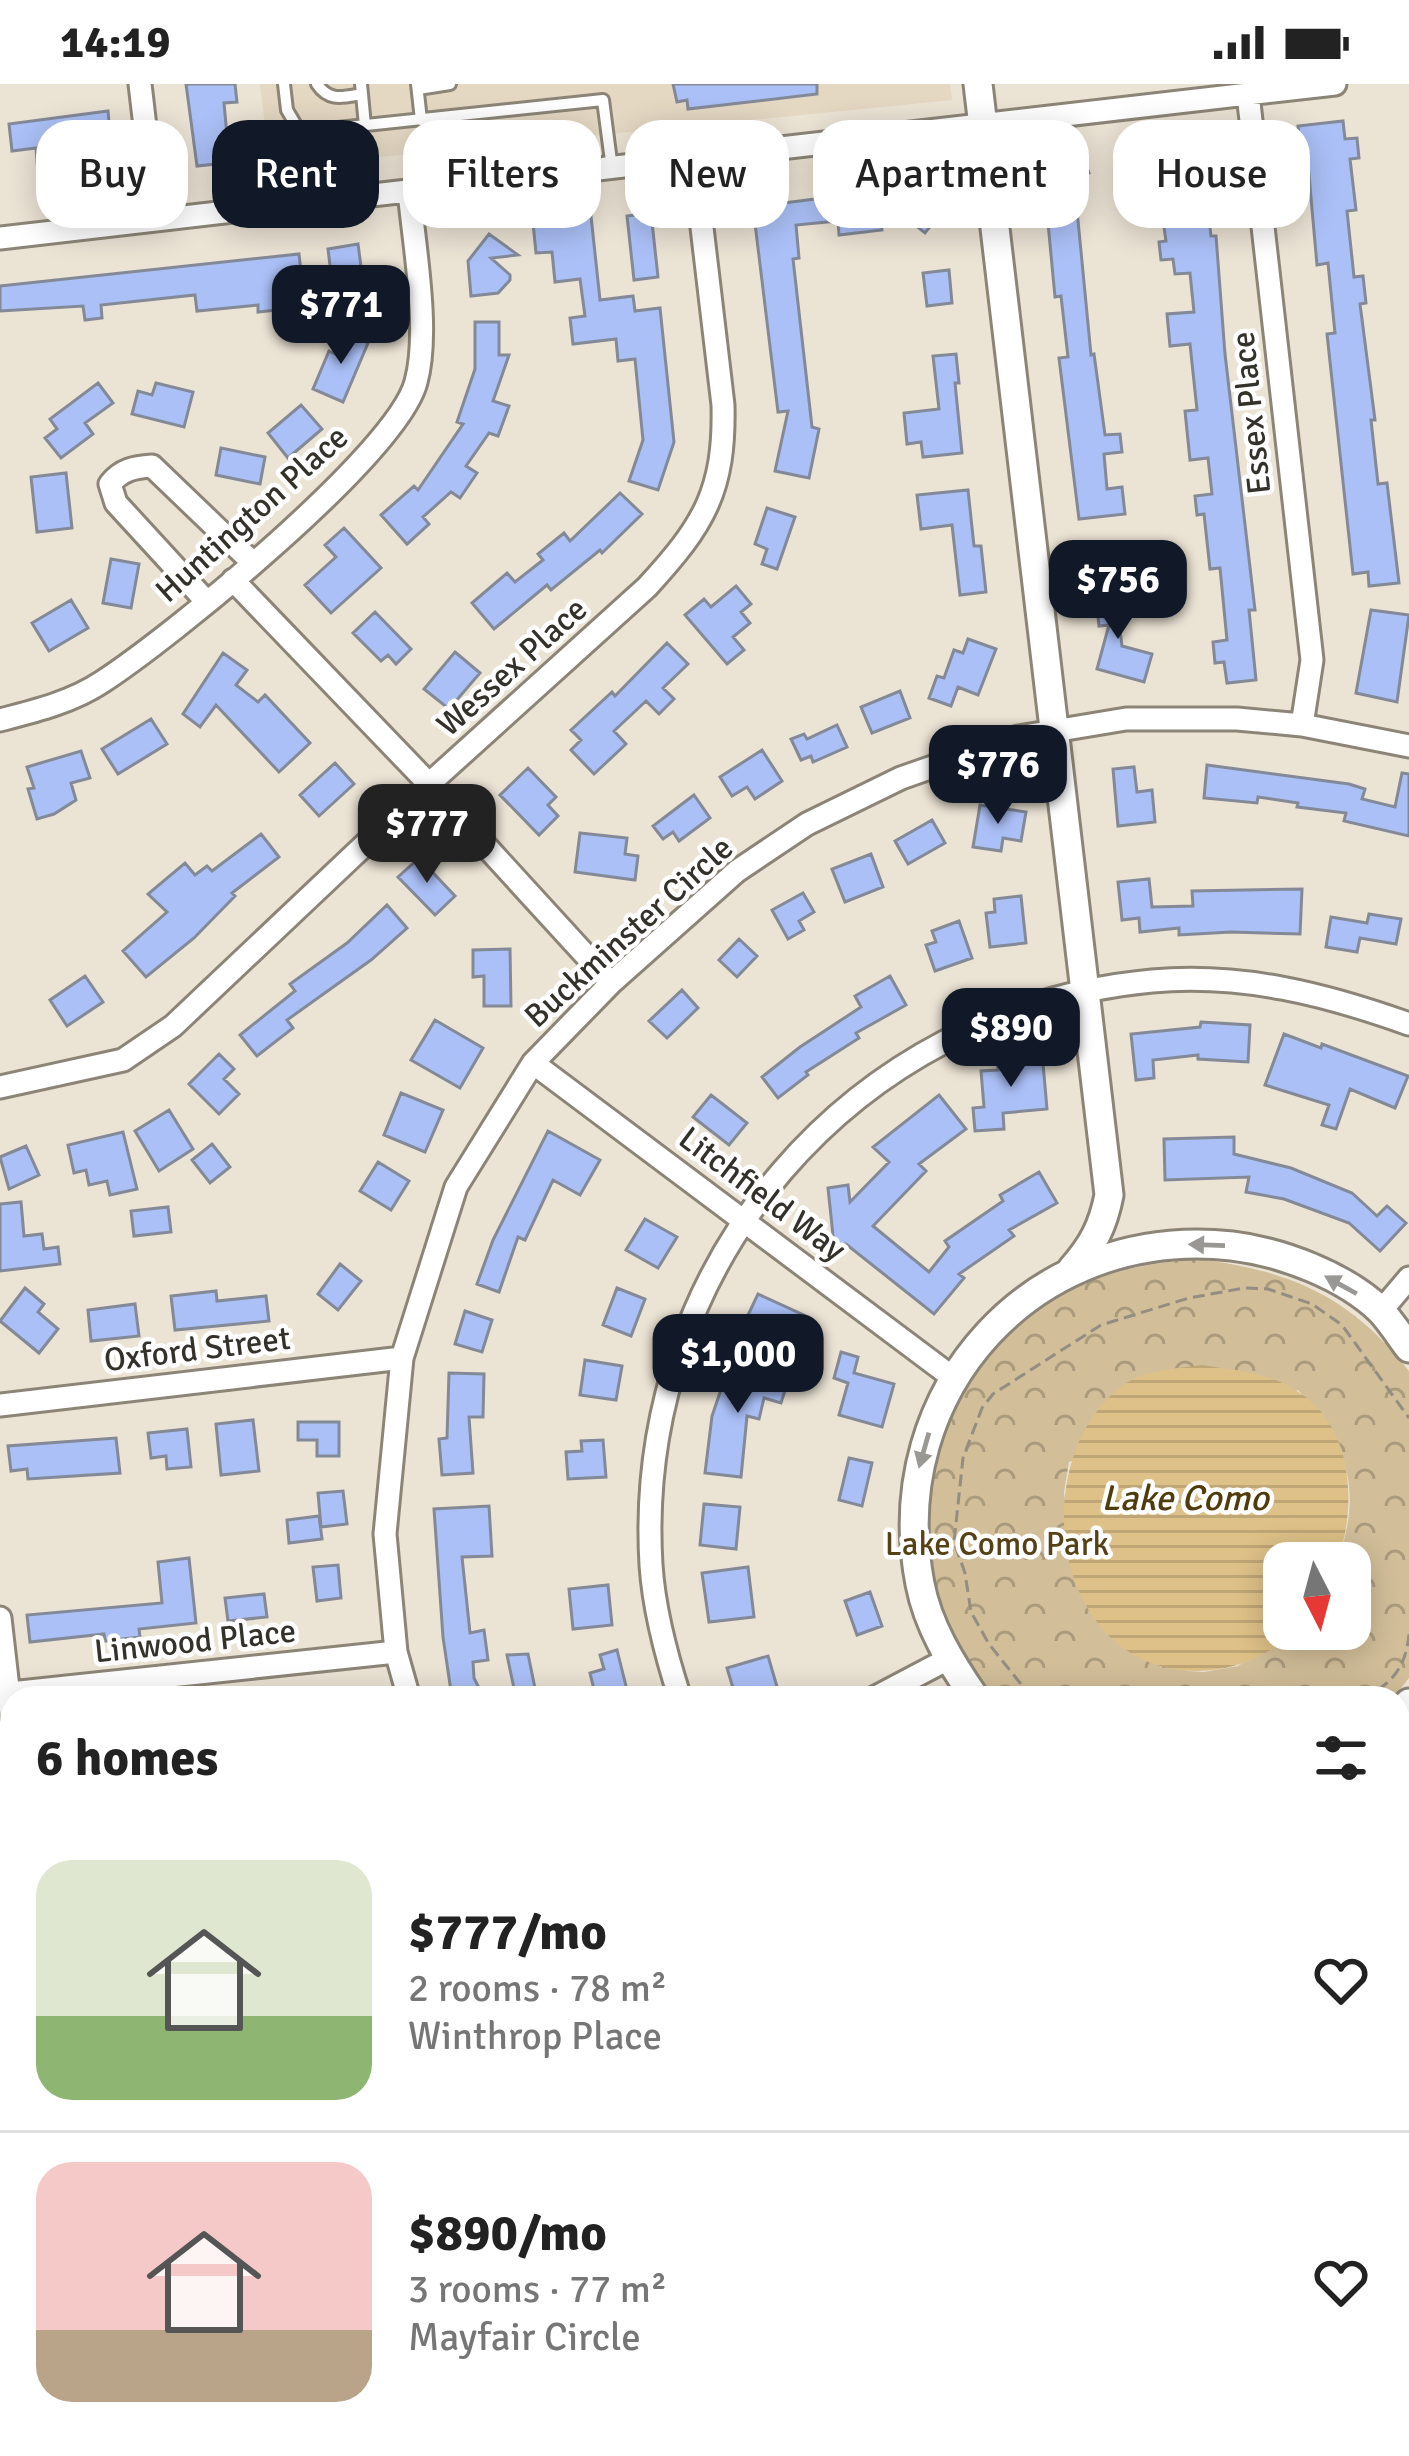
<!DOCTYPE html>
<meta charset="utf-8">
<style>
body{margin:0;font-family:Signika,sans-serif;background:#f6f6f6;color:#222;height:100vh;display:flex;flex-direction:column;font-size:45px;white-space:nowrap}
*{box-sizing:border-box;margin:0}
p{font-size:39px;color:#767676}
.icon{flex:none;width:66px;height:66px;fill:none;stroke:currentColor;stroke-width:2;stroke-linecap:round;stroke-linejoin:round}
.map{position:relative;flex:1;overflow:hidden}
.drawer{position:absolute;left:0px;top:1602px;width:1410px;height:771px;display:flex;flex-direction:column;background:#fff;border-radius:36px 36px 0 0;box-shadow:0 6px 30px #0003}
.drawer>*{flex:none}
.top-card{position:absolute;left:36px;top:36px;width:1338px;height:108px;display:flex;gap:24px}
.needle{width:78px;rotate:174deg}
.tools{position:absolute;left:1263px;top:1458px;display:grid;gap:24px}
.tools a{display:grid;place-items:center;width:108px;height:108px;border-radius:24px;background:#fff;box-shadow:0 6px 30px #0003;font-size:60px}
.price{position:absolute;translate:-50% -102px;padding:0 27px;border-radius:24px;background:#111827;color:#fff;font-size:39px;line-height:78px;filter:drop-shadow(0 3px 6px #0008)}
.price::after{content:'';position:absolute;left:50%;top:72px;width:36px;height:27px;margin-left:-18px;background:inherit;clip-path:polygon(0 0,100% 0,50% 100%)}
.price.active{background:#222;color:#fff}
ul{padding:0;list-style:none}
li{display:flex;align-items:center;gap:36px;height:300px;padding:0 36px}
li+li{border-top:3px solid #e0e0e0}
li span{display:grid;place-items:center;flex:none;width:336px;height:240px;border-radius:36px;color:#555}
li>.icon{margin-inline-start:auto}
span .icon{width:144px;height:144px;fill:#fffc;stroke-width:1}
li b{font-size:51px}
h2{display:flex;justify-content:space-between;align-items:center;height:144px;padding:0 36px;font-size:51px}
.pill{padding:0 42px;border-radius:36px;background:#fff;box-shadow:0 6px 30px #0003;font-size:42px;line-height:108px}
.pill.active{background:#111827;color:#fff}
.status{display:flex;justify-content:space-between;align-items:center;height:84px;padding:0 60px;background:#fff;direction:ltr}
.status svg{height:33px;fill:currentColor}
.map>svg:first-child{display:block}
.built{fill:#e4d8c3}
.park{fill:url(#park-crowns);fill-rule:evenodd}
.water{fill:url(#water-rules)}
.building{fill:#abc0f7;stroke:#838997;stroke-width:3}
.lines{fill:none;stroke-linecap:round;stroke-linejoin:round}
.service-casing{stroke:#8c8577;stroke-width:16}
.minor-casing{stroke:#8c8577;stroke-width:27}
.tertiary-casing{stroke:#8c8577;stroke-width:33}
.secondary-casing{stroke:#8c8577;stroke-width:36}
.motorway-casing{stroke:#fff;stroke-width:45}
.path{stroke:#938d82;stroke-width:3;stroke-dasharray:12 6;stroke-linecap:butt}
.service{stroke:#fff;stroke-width:10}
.minor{stroke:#fff;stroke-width:21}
.tertiary{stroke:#fff;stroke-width:27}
.secondary{stroke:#fff;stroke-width:30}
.motorway{stroke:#e7ba5a;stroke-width:39}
.oneway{fill:#9a9895}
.labels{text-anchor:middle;stroke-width:9;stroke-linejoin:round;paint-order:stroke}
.street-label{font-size:33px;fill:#34312b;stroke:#fff}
.park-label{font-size:33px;fill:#564115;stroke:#fff}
.water-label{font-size:36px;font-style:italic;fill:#4f3b0c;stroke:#fff}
</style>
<div class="status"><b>14:19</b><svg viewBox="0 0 49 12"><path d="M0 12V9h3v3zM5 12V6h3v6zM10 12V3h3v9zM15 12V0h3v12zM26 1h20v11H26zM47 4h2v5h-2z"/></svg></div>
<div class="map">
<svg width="1409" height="2372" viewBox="0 0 1409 2372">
<defs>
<pattern id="park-crowns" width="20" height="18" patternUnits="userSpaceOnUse" patternTransform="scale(3)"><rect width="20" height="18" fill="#d2be99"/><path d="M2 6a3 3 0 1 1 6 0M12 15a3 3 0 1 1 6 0" fill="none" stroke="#ab9b7d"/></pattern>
<pattern id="water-rules" width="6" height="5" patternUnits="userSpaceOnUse" patternTransform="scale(3)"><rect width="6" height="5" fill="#dec188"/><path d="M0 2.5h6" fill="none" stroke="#bfa676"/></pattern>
</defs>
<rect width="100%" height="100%" fill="#ebe3d4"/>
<!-- built -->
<path class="built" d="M260 0H950L952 16 270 84Z"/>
<!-- park -->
<path class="park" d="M1198 1175C1291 1187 1350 1212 1409 1287V1594L1393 1614H992C887 1504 914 1312 1035 1226 1086 1191 1138 1180 1198 1175ZM1298 1306C1349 1360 1363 1407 1337 1479H1350V1545H1296L1238 1582 1204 1588 1187 1587 1107 1550 1086 1521 1074 1493 1064 1408 1069 1378Z"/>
<!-- water -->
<path class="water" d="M1202 1281C1232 1286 1265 1288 1292 1304 1354 1338 1358 1420 1337 1479H1284V1545H1296C1248 1597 1157 1603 1107 1550 1045 1485 1050 1356 1122 1302 1144 1285 1176 1285 1202 1281Z"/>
<!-- building -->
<path class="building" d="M186 0H235L237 18 224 19 227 52 242 50 245 77 197 82Z
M673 0H817V10L688 25 687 16 677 18Z
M108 27 113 82 38 89 36 64 12 67 9 40Z
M1343 37 1345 55 1357 54 1359 74 1350 75 1356 126 1347 127 1354 193 1363 192 1366 219 1360 220 1375 336H1371L1378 400 1387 399 1399 499 1369 502 1368 488 1353 490 1327 250 1335 249 1328 179 1317 181 1308 80H1302L1298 42Z
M1200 56 1211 152H1216L1225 270 1255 526H1249L1256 596 1227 599 1224 578 1215 579 1213 558 1227 556 1220 484 1210 485 1204 430 1197 431 1195 412 1212 410 1208 374 1190 376 1185 327 1197 326 1190 260 1170 262 1167 230 1194 228 1190 189 1175 190 1173 175 1161 176 1159 158 1166 157 1152 61Z
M1078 61 1089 89 1074 95 1091 271 1094 270 1105 351 1120 350 1122 368 1104 370 1107 405 1122 403 1125 430 1079 435 1059 274 1068 273 1061 212 1055 213 1046 118 1053 117 1037 78Z
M917 97 947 121 925 149 895 125Z
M878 107 882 146 839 151 838 137 796 141 799 174 793 175 812 343 819 345 809 394 775 387 788 327 778 328 753 123Z
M651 129 658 193 634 196 627 132Z
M591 132 600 216 633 212 635 227 660 224 674 358 658 406 629 397 643 356 635 275 618 277 616 255 573 260 570 234 585 232 580 195 555 198 552 168 536 169 533 139Z
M489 150 518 171 491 174 510 191V196L498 209 471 212 468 177Z
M358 160 368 235 337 239 328 165Z
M299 170 305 223 258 228V221L197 227 195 211 101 221 102 234 85 236 83 222 0 227V202Z
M949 186 952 219 927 222 923 189Z
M475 238H499V271H509L493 317 509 322 498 352 489 349 466 382 477 389 460 414 451 408 423 433 429 440 407 460 381 431 414 402 418 406 463 340 457 338 475 285Z
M338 245 368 259 343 318 313 305 329 267 341 273Z
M956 270 959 299H955L962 369 923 373 921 358 907 360 904 329 939 325 933 272Z
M98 299 113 319 85 339 93 350 61 374 45 354 57 345 50 335Z
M156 299 193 308 184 343 132 330 138 307 152 311Z
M301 321 322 345 288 374 268 349Z
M221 364 265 373 260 400 216 391Z
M66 389 72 444 37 448 31 393Z
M968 406 974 462H981L986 508 960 511 952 441 921 445 917 411Z
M620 409 642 430 602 469 600 466 551 506 547 501 494 545 472 519 507 489 515 498 543 476 538 470 564 449 570 457Z
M767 424 795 433 777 485 762 480 767 465 755 460Z
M344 444 381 484 331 529 305 501 336 473 325 461Z
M111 475 139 480 131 524 103 519Z
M736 502 751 520 741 528 750 539 733 553 744 566 727 580 685 531 704 515 711 523Z
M1114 502 1122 562 1152 570 1144 598 1097 585 1109 541 1099 542 1095 505Z
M71 516 88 544 49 567 32 539Z
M1371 526 1409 531 1397 618 1356 609Z
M375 528 411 565 396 580 388 571 381 577 353 549Z
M968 555 996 565 978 611 958 603 951 622 929 614 937 592 944 594 954 566 963 569Z
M667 559 688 580 663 604 674 615 659 630 646 617 614 647 626 660 594 690 571 666 581 656 571 646 612 608 615 612Z
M455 568 480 589 449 625 424 605Z
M223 569 247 586 236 601 258 618 265 611 310 659 279 688 216 621 200 643 183 630Z
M900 607 910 634 872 649 861 623Z
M151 635 167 660 118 690 102 665Z
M837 641 847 663 813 678 811 672 801 676 791 655 804 650 807 655Z
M762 666 782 697 755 715 747 703 732 712 720 693Z
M81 667 90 694 71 699 76 716 54 730 37 735 28 705 34 704 27 683Z
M335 679 354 700 319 732 300 711Z
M1207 681 1349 700 1365 705 1362 715 1395 723 1402 689 1409 690V752L1344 737 1346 729 1297 723 1298 719 1258 713 1257 719 1204 714Z
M1134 683 1137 708 1152 706 1155 738 1118 742 1113 685Z
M528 684 556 713 548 721 558 732 539 751 500 711Z
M694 711 710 734 679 757 673 748 663 755 653 742Z
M980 721 1026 728 1021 757 1003 754 1001 767 973 763Z
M932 736 945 759 908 780 895 757Z
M580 749 627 754 625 770 638 772 635 796 575 788Z
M261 750 279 773 232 809 235 812 194 854 146 893 123 867 167 828 148 810 185 779 195 791 207 782 212 787Z
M871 770 883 803 845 818 832 785Z
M419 774 455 812 435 831 398 793Z
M1149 795 1152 823 1193 822 1192 807 1302 805 1300 850 1231 848 1179 851V844L1140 848 1139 834 1122 836 1118 798Z
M803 809 814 828 799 837 804 846 788 855 772 826Z
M1021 812 1026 859 990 863 986 829 995 828 994 815Z
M387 821 407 844 371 876 287 936 293 944 257 972 240 951 295 907 290 900 347 859Z
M1369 830 1401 835 1396 860 1360 854 1357 868 1326 863 1331 833 1367 839Z
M959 837 972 874 935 887 926 861 936 858 932 847Z
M739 855 757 872 737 893 719 876Z
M510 865 511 922H484V892L473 893V866Z
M85 892 103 918 67 942 50 916Z
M890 892 906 921 856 949 859 954 806 988 808 991 778 1014 762 993 800 963 861 923 855 912Z
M682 906 698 924 667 954 649 937Z
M435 936 483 964 460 1004 411 976Z
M1201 938 1250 941 1248 978 1198 975V971L1153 976 1154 994 1136 996 1131 950 1200 943Z
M1284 950 1321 964 1322 960 1408 992 1395 1024 1350 1005 1336 1045 1322 1041 1329 1021 1265 1001Z
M1042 968 1047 1025 1003 1029 1004 1045 975 1047 973 1024 984 1023 981 987 998 986 997 972Z
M219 970 234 985 224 995 239 1010 219 1030 189 1000Z
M401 1009 443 1026 425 1068 384 1051Z
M711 1011 747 1039 729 1061 693 1033Z
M939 1011 966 1045 919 1080 926 1087 873 1142 929 1188 949 1163 945 1157 1003 1117 1000 1111 1039 1088 1057 1119 1009 1146 1014 1152 959 1190 964 1194 934 1230 846 1160 834 1161 828 1104 848 1101 850 1118 889 1078 873 1063Z
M169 1026 193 1065 159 1087 135 1047Z
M548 1047 600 1076 580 1111 553 1096 525 1156 518 1153 499 1208 477 1200 493 1156Z
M123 1048 137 1105 110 1111 107 1097 89 1101 86 1086 74 1089 68 1061Z
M1234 1053V1070L1291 1084 1352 1109 1377 1132 1387 1122 1406 1139 1380 1167 1349 1139 1284 1115 1246 1108 1249 1093 1165 1096 1164 1055Z
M212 1060 230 1083 210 1099 192 1076Z
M26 1062 39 1091 9 1105 0 1073Z
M378 1078 409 1097 391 1126 360 1107Z
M21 1118 24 1152 42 1150 44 1165 58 1163 60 1180 0 1187V1120Z
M168 1123 171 1148 134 1152 131 1127Z
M645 1135 677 1153 658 1184 626 1166Z
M340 1180 361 1197 338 1226 318 1210Z
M25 1204 44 1220 38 1228 58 1245 39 1269 0 1237Z
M617 1204 645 1215 631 1252 603 1241Z
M216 1207 217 1217 266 1212 269 1237 175 1246 171 1212Z
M758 1210 808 1233 795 1262 769 1250 763 1261 739 1250Z
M135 1220 139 1252 91 1257 88 1226Z
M465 1227 492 1236 482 1268 455 1260Z
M841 1268 858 1273 854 1289 894 1300 882 1343 839 1331 848 1299 834 1294Z
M585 1276 622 1282 616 1316 580 1311Z
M730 1279 788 1297 781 1319 764 1314 759 1335 747 1332 741 1393 705 1389 712 1332Z
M449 1289 484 1290 483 1333H469L473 1389 442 1391 439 1355 447 1354Z
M253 1336 259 1387 221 1391 216 1340Z
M298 1338H339V1372H317V1356H298Z
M187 1345 191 1383 167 1385 166 1372 151 1374 148 1349Z
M116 1354 120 1389 28 1395 27 1385 11 1387 8 1362Z
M603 1356 606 1393 568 1395 566 1368 582 1367 581 1357Z
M849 1374 872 1379 862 1422 839 1416Z
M343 1407 347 1440 321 1443 318 1409Z
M704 1420 740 1423 736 1465 700 1461Z
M489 1422 492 1472 462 1473 470 1549 484 1546 488 1576 473 1578 474 1594 484 1614H452L443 1553 434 1425Z
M319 1432 322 1455 289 1459 287 1436Z
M189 1474 196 1539 139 1545 140 1553 105 1557 104 1550 30 1558 27 1531 162 1519 158 1478Z
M338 1481 341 1514 317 1517 313 1483Z
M748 1483 754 1533 709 1538 702 1489Z
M608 1501 612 1541 573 1545 569 1505Z
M870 1508 882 1542 857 1551 845 1517Z
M264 1510 267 1533 228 1537 225 1514Z
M617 1566 629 1614H596L590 1589 604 1585 600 1571Z
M528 1570 537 1614H516L507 1571Z
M768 1572 778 1606 736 1614 727 1584Z"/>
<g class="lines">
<!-- service casing -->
<g class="service-casing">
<path id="service" d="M284 0 287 26 300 48 307 119
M317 0C329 18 343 13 362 10L361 0
M417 0 421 36
M418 5 450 0
M362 10 365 42
M300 48 603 16 612 85
M1374 2361 1375 2372"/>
</g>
<!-- minor casing -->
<g class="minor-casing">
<path id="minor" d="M140 0 156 136
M1248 10 1312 576 1302 641
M0 154 1335 0
M233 496 429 700 611 899
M206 517 116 419 110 400C121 386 134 383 152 382L252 478
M0 636C35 627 72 618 102 598 170 554 397 370 416 298 430 247 414 161 409 107
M533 979 952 1293
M0 1003 123 976 173 942 429 700 647 503C704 441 725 407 723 321L694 76
M1381 1227 1409 1194
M0 1321 402 1274
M0 1534 12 1639
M0 1610 396 1568
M409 1614 396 1568 385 1450 402 1274 456 1103 533 979 611 899 737 787 807 740 901 694 1018 653 1126 635H1237L1302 641 1409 662
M680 1614C666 1571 654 1527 651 1481 633 1181 852 925 1152 897 1242 889 1325 910 1409 940
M874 1614 948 1575
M0 1851 12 1947
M1398 1942 1409 1937"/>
</g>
<!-- tertiary casing -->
<g class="tertiary-casing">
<path id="tertiary" d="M978 0 1109 1111C1103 1142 1093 1161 1072 1185
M975 1614C951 1579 928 1542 920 1500 882 1305 1036 1140 1232 1162 1282 1168 1345 1192 1381 1227 1391 1238 1400 1252 1409 1264
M1398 1630 1409 1619
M65 2361 67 2372
M98 2361 100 2372
M1258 2361 1259 2372"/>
</g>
<!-- secondary casing -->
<g class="secondary-casing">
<path id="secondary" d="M1398 2080 1409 2079
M0 2242 12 2240
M1398 2327 1409 2326
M980 2372 1084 2361"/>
</g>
<!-- motorway casing -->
<g class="motorway-casing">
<path id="motorway" d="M1398 2160 1409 2159
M1398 2233 1409 2232
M0 2315 12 2313
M260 2372 350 2361"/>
</g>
<!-- path -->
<path class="path" d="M1032 1614 989 1560 971 1528 965 1489 954 1458 963 1374 982 1324 993 1310 1101 1241 1189 1214 1244 1204 1268 1205 1312 1220 1342 1241 1409 1334
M1362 1614C1392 1601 1406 1583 1409 1550"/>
<!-- service -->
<use href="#service" class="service"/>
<!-- minor -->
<use href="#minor" class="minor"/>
<!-- tertiary -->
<use href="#tertiary" class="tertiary"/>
<!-- secondary -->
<use href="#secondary" class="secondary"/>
<!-- motorway -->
<use href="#motorway" class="motorway"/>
</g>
<!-- one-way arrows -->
<defs><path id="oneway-solid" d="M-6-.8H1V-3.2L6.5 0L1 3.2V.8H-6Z" transform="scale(3)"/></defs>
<g class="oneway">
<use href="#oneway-solid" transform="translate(1207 1161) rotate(-178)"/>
<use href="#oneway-solid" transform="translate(1341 1201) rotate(-151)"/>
<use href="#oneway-solid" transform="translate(924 1366) rotate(106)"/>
</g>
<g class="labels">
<!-- street labels -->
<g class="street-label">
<text transform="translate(1250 329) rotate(-96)" y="12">Essex Place</text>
<text transform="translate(251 429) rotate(-42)" y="12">Huntington Place</text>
<text transform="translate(511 582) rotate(-42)" y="12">Wessex Place</text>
<text transform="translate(628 847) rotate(-42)" y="12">Buckminster Circle</text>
<text transform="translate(763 1109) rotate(37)" y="12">Litchfield Way</text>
<text transform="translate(197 1264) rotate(-7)" y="12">Oxford Street</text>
<text transform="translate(195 1556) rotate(-6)" y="12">Linwood Place</text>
</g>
<!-- park labels -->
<g class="park-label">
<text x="997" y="1471">Lake Como Park</text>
</g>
<!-- water labels -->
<g class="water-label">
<text x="1185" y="1426">Lake Como</text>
</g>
</g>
</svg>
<div class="tools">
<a><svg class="needle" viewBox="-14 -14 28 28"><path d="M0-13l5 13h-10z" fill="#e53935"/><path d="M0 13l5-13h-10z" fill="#767676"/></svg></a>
</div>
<b class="price" style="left:341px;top:283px">$771</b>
<b class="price" style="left:1118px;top:558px">$756</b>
<b class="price" style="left:998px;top:743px">$776</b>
<b class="price active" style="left:427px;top:802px">$777</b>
<b class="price" style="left:1011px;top:1006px">$890</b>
<b class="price" style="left:738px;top:1332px">$1,000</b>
<div class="top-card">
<a class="pill">Buy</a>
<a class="pill active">Rent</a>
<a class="pill">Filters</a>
<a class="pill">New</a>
<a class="pill">Apartment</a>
<a class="pill">House</a>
</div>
<section class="drawer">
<h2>6 homes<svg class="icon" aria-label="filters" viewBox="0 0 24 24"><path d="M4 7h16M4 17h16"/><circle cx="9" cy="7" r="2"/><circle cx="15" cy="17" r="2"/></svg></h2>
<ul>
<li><span style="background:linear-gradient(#dfe7d0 65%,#8fb573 0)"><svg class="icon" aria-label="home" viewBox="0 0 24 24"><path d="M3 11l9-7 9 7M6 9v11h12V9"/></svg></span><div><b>$777/mo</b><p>2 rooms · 78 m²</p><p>Winthrop Place</p></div><svg class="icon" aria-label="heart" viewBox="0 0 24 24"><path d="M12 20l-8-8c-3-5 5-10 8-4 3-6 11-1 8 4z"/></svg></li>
<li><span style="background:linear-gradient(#f6c9c9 70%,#b9a48a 0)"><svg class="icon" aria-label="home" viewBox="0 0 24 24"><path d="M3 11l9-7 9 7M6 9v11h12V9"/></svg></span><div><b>$890/mo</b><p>3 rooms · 77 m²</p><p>Mayfair Circle</p></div><svg class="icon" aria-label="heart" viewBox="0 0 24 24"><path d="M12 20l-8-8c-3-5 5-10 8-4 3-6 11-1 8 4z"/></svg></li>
</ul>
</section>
</div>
